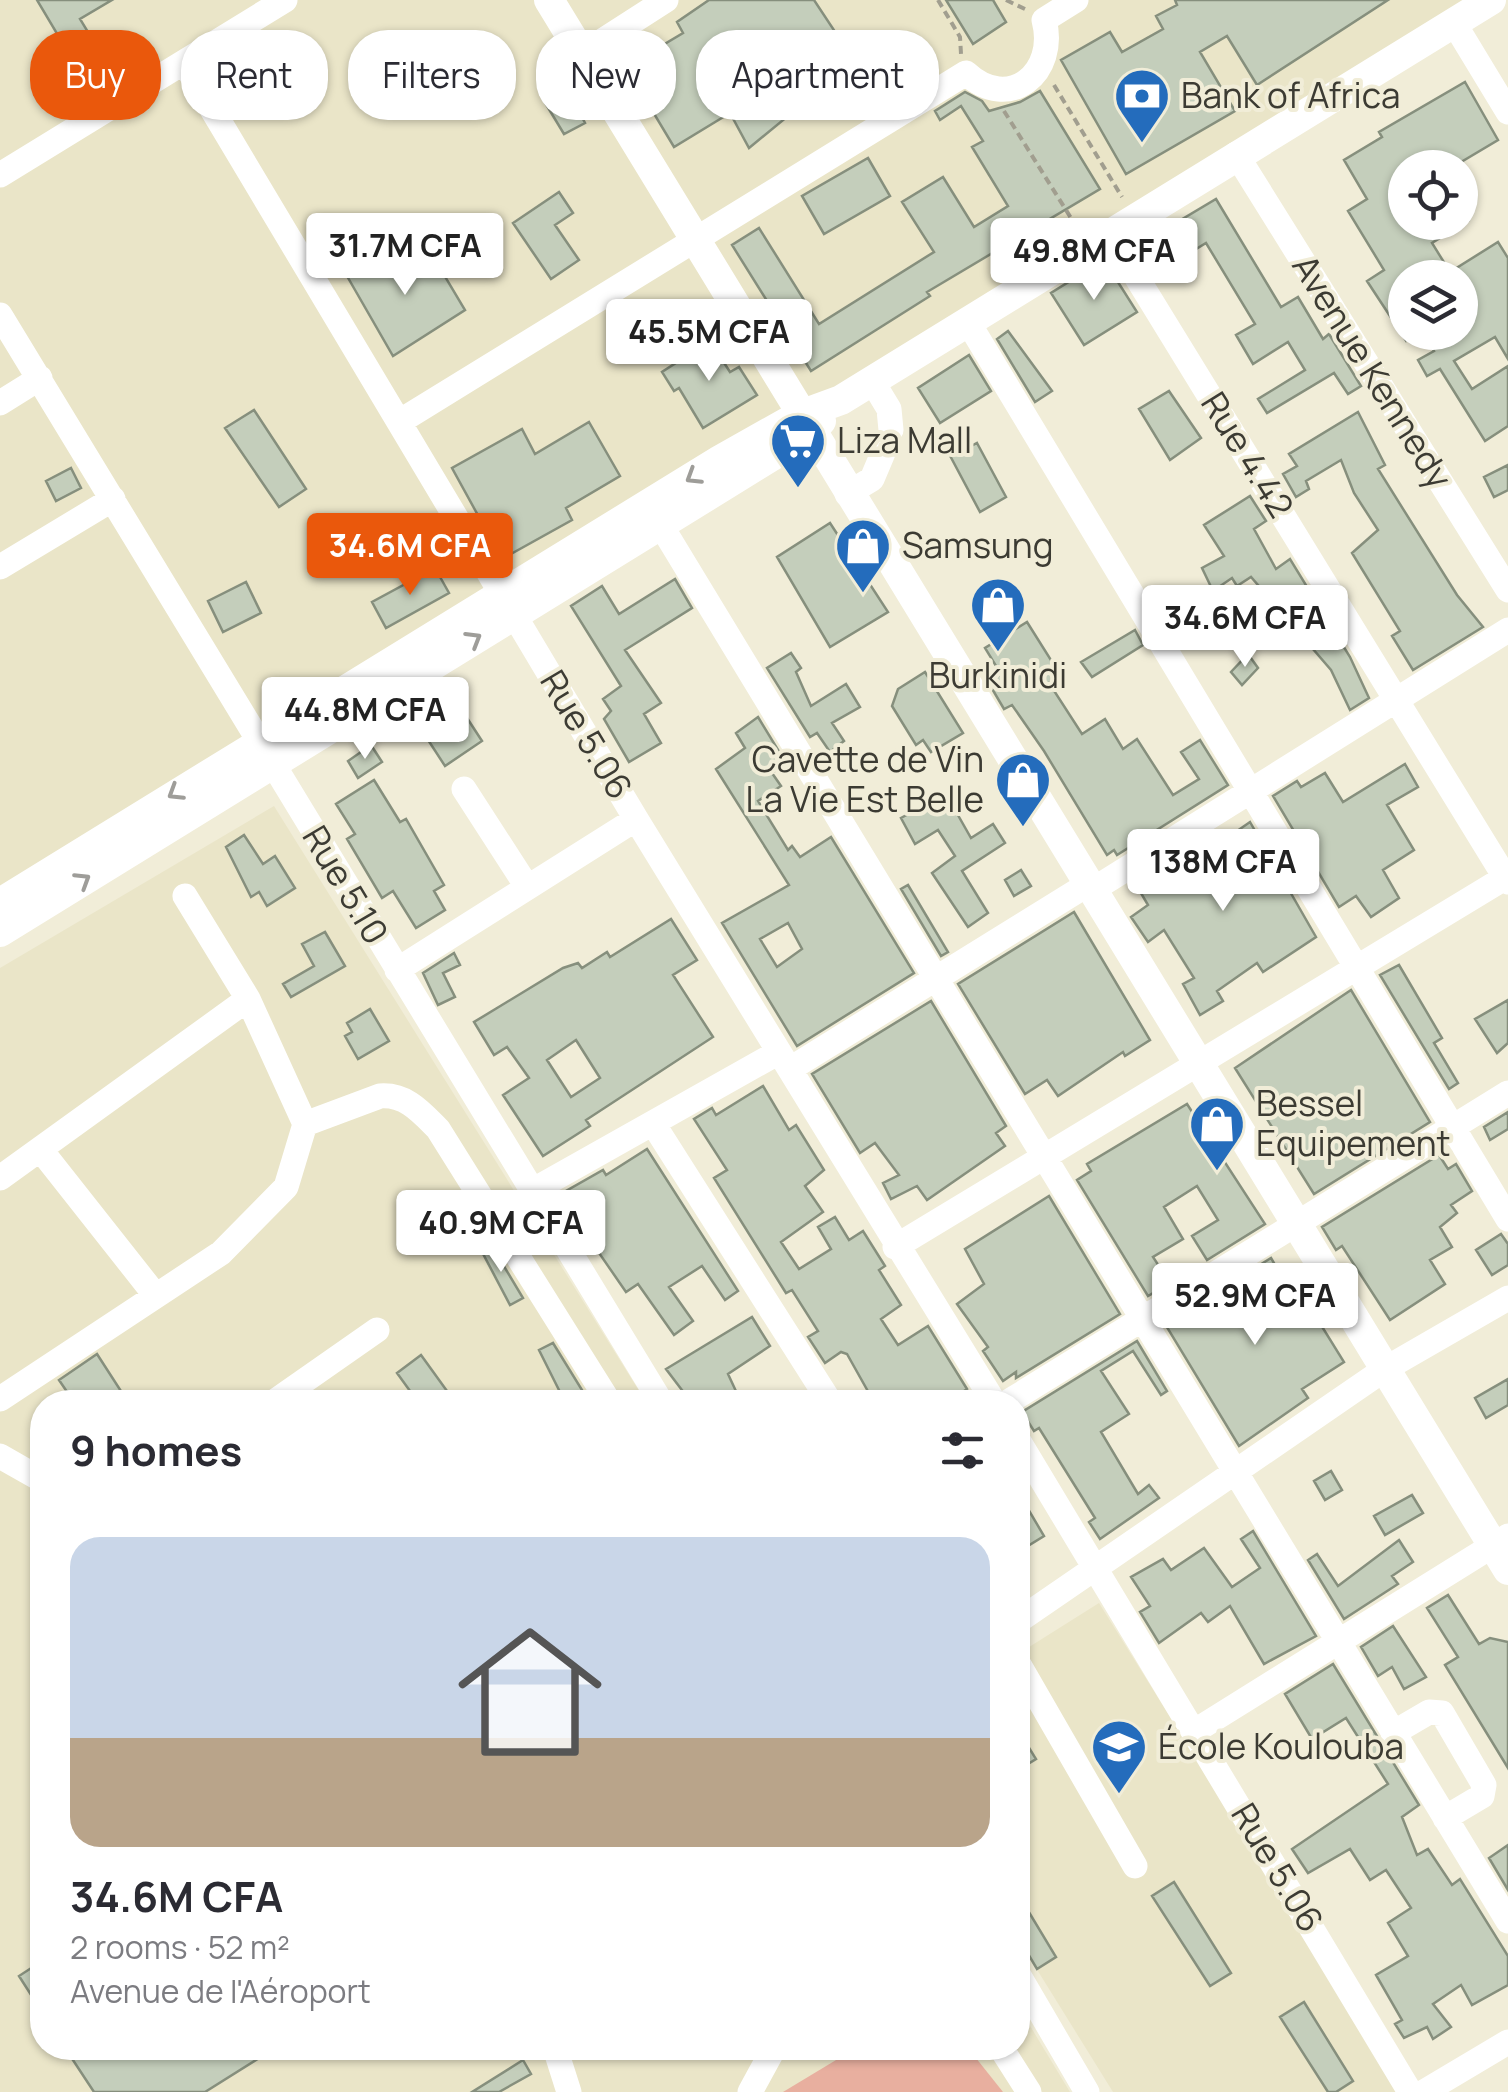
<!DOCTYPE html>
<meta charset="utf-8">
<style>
body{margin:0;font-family:Manrope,sans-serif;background:#f2f2f3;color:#2b2b33;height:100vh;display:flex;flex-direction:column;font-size:38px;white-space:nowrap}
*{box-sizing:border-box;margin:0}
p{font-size:32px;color:#7c7c81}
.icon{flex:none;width:55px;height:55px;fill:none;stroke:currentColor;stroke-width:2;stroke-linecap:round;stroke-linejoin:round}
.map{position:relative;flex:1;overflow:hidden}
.side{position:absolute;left:30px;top:1390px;width:1000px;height:670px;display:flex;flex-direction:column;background:#fff;border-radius:40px;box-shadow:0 2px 8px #0004}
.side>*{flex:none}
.guide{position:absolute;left:30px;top:30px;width:1000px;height:90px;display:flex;gap:20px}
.buttons{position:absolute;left:1388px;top:150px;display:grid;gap:20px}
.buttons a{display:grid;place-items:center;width:90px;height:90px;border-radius:50%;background:#fff;box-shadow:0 2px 8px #0004;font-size:50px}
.price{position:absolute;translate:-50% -85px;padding:0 22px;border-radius:10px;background:#fff;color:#222;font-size:32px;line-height:65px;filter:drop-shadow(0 2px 5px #0008)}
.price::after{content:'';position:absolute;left:50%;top:60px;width:30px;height:22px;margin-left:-15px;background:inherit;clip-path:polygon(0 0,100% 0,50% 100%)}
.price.on{background:#ea580c;color:#fff}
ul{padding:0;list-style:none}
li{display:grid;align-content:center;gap:20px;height:530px;padding:0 40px}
li span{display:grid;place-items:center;height:310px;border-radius:30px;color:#555}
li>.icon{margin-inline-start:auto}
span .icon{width:180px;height:180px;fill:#fffc;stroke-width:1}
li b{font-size:42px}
h2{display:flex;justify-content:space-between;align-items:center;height:120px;padding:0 40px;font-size:42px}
.chip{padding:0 35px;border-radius:40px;background:#fff;box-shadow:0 2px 8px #0004;font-size:35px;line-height:90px}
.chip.on{background:#ea580c;color:#fff}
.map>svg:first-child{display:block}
.built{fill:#eae5c8}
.green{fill:#e8af9f}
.building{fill:#c4cebb;stroke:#868f7d;stroke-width:2.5;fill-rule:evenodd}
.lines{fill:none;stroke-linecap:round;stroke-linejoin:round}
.path{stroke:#a19e8f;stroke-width:4;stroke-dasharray:8 5;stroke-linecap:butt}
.minor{stroke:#fff;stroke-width:25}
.major{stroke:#fff;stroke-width:30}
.oneway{stroke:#9e9d99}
.labels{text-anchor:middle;stroke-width:8;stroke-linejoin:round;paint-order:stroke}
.poi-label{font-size:35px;fill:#3c3b33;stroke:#f1edd8;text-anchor:start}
.street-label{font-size:35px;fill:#3c3b33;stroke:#f1edd8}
</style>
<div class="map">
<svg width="1508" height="2092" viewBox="0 0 1508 2092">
<rect width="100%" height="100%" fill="#f1edd8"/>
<!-- built -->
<path class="built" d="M0 0H1490L0 903Z
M274 806 646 1402H42V2048H1018V2006L1070 2092H0V968Z
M1099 1603 1404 2092H1113L1018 1939V1654Z"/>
<!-- green -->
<path class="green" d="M856 2048H968L1003 2092H783Z"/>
<!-- building -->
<path class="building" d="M37 0H112L80 19 108 65 84 79Z
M709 0H814L863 74 823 115 811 97 749 148 730 113 674 147 626 67 683 33 677 22Z
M946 0H993L1006 22 973 44Z
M1175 0H1388L1257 85 1227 36 1200 52 1235 111 1126 174 1061 60 1110 32 1122 52 1163 29 1156 16 1177 5Z
M1465 82 1498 140 1451 168H1405V222H1466L1432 243 1450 272 1498 242 1508 258V359L1495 337 1454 361 1472 389 1508 366V426L1485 441 1440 369 1427 376 1418 360 1434 351 1423 332H1460V278H1405V339L1367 281 1384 270 1348 211 1367 199 1344 160 1382 137 1379 132Z
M568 90 585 123 564 134 544 101Z
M1040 91 1100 189 927 292 930 296 811 371 732 245 759 228 819 324 934 252 902 202 943 177 974 227 1008 206 972 147 983 141 961 106 940 120 935 111 965 92 982 101 989 111 1020 102Z
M868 158 890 196 824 234 802 196Z
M559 192 573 213 555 225 579 260 551 279 513 223Z
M1216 199 1281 307 1298 297 1323 339 1329 334 1361 386 1348 394 1334 373 1267 413 1258 399 1305 370 1288 342 1253 364 1236 335 1255 324 1206 243 1175 262 1159 233Z
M389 251 437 263 465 310 393 356 347 276Z
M1104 260 1137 312 1084 345 1051 293Z
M1008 331 1052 391 1035 402 997 339Z
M710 341 730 372 739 367 757 395 703 428 679 388 674 391 662 372Z
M969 355 991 391 940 423 918 388Z
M1169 391 1201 438 1170 460 1139 409Z
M254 410 306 489 279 507 225 428Z
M1358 412 1385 465 1378 469 1457 595 1483 627 1413 670 1392 636 1400 631 1352 553 1378 530 1354 493 1341 460 1306 481 1309 489 1296 497 1283 474 1297 466 1289 454Z
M589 422 620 476 566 508 572 520 502 559 452 468 522 429 535 454Z
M977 443 1006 497 980 512 947 450 958 453Z
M1508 465V490L1494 497 1484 477Z
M71 468 81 488 56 501 46 481Z
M1250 496 1266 521 1254 529 1276 569 1290 559 1350 657 1369 698 1350 710 1331 670 1251 577 1237 586 1232 578 1213 591 1202 568 1224 556 1204 525Z
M830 523 888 612 830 647 777 557Z
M435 568 449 593 386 628 372 602Z
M675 579 692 608 625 650 661 703 644 714 661 743 629 762 604 719 611 711 603 699 621 686 571 606 602 586 619 614Z
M246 582 261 613 223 632 208 601Z
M1201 590 1216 610 1193 626 1178 607Z
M1027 622 1061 676 1049 683 1082 734 1105 719 1123 749 1137 739 1173 795 1199 779 1181 752 1200 740 1228 785 1117 855 1114 850 1107 855 1044 751 1012 705 1004 709 988 682 1001 674 985 648Z
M1135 630 1143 645 1092 677 1081 662Z
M791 653 801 668 796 672 811 706 846 684 860 707 832 723 844 741 830 752 817 733 810 737 767 668Z
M1248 654 1258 668 1242 685 1231 672Z
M925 672 963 733 931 752 923 740 916 745 892 706 898 689Z
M456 701 482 741 445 766 419 726Z
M758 717 786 763 772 773 781 786 758 801 788 850 792 846 800 857 831 837 914 973 797 1046 722 923 789 885 716 769 745 748 736 733ZM788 923 802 949 777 967 760 939Z
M371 745 382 762 358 778 348 761Z
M1405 764 1418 787 1387 805 1414 850 1383 870 1399 898 1371 917 1356 896 1339 907 1273 796 1297 781 1301 787 1325 773 1343 802Z
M374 780 400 822 406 819 444 885 434 891 445 910 416 928 393 891 382 898 347 839 355 834 336 804Z
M946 794 971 838 993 824 1005 843 962 871 988 913 968 927 932 873 955 856 938 830 915 844 901 818Z
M1250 822 1316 937 1263 972 1257 963 1217 991 1223 1001 1200 1015 1183 984 1194 978 1164 930 1148 942 1131 917 1148 905 1135 883 1184 852 1191 863Z
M244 835 263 864 275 856 295 888 267 906 259 892 251 897 226 847Z
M1021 870 1031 886 1014 896 1005 880Z
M908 885 948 952 941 956 901 889Z
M1074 912 1150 1040 1125 1056 1123 1052 1058 1096 1047 1080 1025 1094 958 984Z
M671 919 697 960 673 975 713 1037 586 1120 590 1126 543 1156 503 1095 529 1078 507 1047 494 1055 474 1022 563 968 578 963 582 968 607 952 610 957ZM576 1040 600 1078 571 1097 547 1060Z
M325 932 345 966 291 997 283 984 314 966 302 944Z
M454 953 460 965 443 973 455 997 438 1005 423 973Z
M1399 965 1442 1038 1434 1043 1458 1083 1449 1089 1380 975Z
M1351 990 1430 1122 1314 1194 1235 1068Z
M1508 1000V1043L1497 1053 1475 1019Z
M931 1001 1006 1126 996 1133 1005 1146 927 1200 917 1186 891 1199 883 1183 899 1175 875 1143 860 1153 812 1074Z
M370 1009 389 1041 358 1059 345 1036 352 1032 347 1023Z
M763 1086 789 1130 796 1125 824 1170 805 1186 823 1212 781 1242 799 1269 831 1249 818 1227 835 1217 849 1240 863 1231 885 1266 879 1270 901 1305 881 1319 898 1345 928 1326 967 1389 948 1402H874L847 1354 841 1352 825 1363 808 1337 818 1331 792 1290 786 1293 714 1178 727 1170 694 1119 712 1108 716 1115Z
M1187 1104 1265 1224 1207 1260 1192 1236 1218 1220 1197 1186 1164 1207 1183 1239 1153 1257 1170 1283 1148 1296 1077 1180 1091 1171 1087 1164Z
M1508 1112V1129L1490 1140 1484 1127Z
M647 1149 738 1291 725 1300 702 1266 669 1287 693 1321 674 1335 638 1284 626 1292 559 1195 603 1170 606 1175Z
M1439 1155 1448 1169 1456 1164 1472 1191 1451 1205 1457 1213 1440 1227 1452 1247 1430 1260 1445 1284 1390 1320 1342 1246 1336 1250 1322 1227Z
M1049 1196 1120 1314 1016 1378V1372L1003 1381 983 1351 988 1347 957 1304 984 1284 965 1249Z
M1501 1234 1508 1244V1265L1492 1275 1476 1250Z
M490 1243 523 1298 510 1305 480 1248Z
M1271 1258 1289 1289 1303 1279 1316 1298 1308 1304 1344 1362 1302 1389 1308 1398 1239 1446 1165 1324Z
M752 1317 770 1346 728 1374 741 1402H691L666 1369Z
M1137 1341 1167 1391 1161 1395 1133 1351 1101 1371 1129 1414 1101 1432 1138 1494 1149 1485 1159 1498 1100 1539 1089 1522 1095 1518 1039 1428 1034 1431 1022 1412Z
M553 1343 582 1390 564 1400 539 1350Z
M97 1354 128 1402H74L59 1380Z
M421 1355 447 1391 433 1402H418L397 1373Z
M1508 1379V1405L1486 1418 1475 1398Z
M1331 1471 1342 1490 1325 1500 1314 1481Z
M1018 1492 1044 1536 1018 1552Z
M1412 1495 1423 1513 1385 1535 1374 1516Z
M1253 1531 1316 1636 1264 1664 1230 1606 1208 1622 1201 1613 1159 1643 1140 1612 1150 1606 1131 1577 1163 1559 1171 1570 1204 1548 1232 1587 1260 1568 1241 1539Z
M1399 1540 1413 1562 1392 1576 1398 1584 1344 1619 1308 1560 1317 1554 1338 1586Z
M1448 1595 1479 1644 1490 1638 1508 1642V1768L1445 1665 1458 1657 1427 1608Z
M1393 1626 1426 1677 1404 1689 1392 1667 1378 1676 1361 1647Z
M1333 1664 1419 1805 1402 1817 1417 1855 1428 1849 1452 1885 1460 1879 1508 1956V1985L1472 2005 1461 1985 1433 2004 1451 2027 1433 2039 1427 2027 1404 2038 1395 2024 1402 2020 1376 1975 1408 1956 1388 1923 1411 1908 1386 1870 1370 1880 1350 1849 1308 1873 1292 1849 1388 1784 1346 1718 1312 1739 1285 1694Z
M1018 1730 1036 1759 1018 1770Z
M1508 1845V1890L1489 1858Z
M1174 1882 1231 1973 1210 1986 1152 1896Z
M1018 1894 1056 1957 1037 1969 1018 1937Z
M42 1961V2012L19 1976Z
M1304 2002 1353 2081 1336 2092H1328L1280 2017Z
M65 2048H275L205 2092H94Z
M523 2060 531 2074 499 2092H472Z"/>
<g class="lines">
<!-- path -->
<path class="path" d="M938 0 960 37 961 54
M1006 0 1027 10
M1054 85 1122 197
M1004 111 1076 226"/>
<!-- minor -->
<path class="minor" d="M1454 23 1508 112
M582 54 666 0
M185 64 636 819 994 1402
M1236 154 1508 590
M0 175 285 0
M1110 234 1508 882
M0 315 661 1402
M968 322 1508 1219
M872 381 889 409 891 430
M0 403 40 378
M399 422 966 73C1009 113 1058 73 1044 20L1076 0
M847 494 872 479 883 453
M651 509 1508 1921
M0 567 113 499
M464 789 526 885
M1094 889 1508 630
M397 970 636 819
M790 1069 1090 883
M305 1124 380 1096C406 1094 421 1112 438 1129L609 1402
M654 1125 830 1402
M40 1149 156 1296
M0 1178 248 999
M532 1191 779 1052
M895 1247 1508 876
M0 1399 221 1253 286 1187 305 1124 248 999 185 896
M274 1402 377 1330
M1008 1402 1508 1093
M1018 1440 1410 2092
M0 1456 42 1480
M1018 1621 1385 1369 1508 1298
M1018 1663 1135 1866
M1195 1731 1508 1536
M1393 1733 1429 1712 1442 1713 1484 1785 1482 1796 1445 1818
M1018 1974 1087 2092
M555 2048 569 2092
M1001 2048 1029 2092
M750 2092 774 2048
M1424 2092 1508 2042"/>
<!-- major -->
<path class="major" d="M549 0 1508 1570
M0 903 720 460 800 415 841 400 1491 0
M0 932 811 432 821 421"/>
</g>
<!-- one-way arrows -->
<defs><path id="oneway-chevron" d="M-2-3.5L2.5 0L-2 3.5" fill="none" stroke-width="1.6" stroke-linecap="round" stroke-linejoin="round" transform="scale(2.5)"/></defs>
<g class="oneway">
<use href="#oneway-chevron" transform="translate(693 477) rotate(148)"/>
<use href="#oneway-chevron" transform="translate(474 639) rotate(-31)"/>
<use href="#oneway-chevron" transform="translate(175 793) rotate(148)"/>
<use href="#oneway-chevron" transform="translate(83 880) rotate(-32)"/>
</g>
<!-- icons -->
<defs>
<g id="bank-pin" transform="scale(2.875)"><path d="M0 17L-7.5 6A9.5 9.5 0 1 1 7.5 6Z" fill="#246cbc" stroke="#f1edd8"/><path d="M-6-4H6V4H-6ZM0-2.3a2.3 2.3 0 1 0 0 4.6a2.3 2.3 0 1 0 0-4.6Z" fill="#fff"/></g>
<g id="supermarket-pin" transform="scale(2.875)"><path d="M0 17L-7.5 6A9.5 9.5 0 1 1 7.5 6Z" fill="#246cbc" stroke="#f1edd8"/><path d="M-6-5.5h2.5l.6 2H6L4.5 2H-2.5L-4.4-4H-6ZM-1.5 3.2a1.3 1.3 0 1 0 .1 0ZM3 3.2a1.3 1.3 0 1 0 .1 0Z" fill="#fff"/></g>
<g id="shop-pin" transform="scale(2.875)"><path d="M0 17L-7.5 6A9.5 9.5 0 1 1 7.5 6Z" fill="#246cbc" stroke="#f1edd8"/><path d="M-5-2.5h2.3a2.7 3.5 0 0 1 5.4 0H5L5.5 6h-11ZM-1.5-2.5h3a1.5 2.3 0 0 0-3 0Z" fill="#fff"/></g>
<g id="school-pin" transform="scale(2.875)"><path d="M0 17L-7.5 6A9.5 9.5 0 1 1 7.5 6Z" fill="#246cbc" stroke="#f1edd8"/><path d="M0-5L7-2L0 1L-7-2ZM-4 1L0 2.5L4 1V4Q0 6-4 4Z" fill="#fff"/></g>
</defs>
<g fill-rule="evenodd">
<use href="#bank-pin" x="1142" y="96"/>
<use href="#supermarket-pin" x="798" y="441"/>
<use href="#shop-pin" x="863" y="546"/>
<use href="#shop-pin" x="998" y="605"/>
<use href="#shop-pin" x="1023" y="780"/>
<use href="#shop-pin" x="1217" y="1124"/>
<use href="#school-pin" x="1119" y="1747"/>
</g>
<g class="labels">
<!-- poi labels -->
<g class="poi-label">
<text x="1181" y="108">Bank of Africa</text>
<text x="837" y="453">Liza Mall</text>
<text x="902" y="558">Samsung</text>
<text x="998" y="688" text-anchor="middle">Burkinidi</text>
<text x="984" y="772" text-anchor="end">Cavette de Vin<tspan x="984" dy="40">La Vie Est Belle</tspan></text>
<text x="1256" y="1116">Bessel<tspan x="1256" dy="40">Equipement</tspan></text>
<text x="1158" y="1759">École Koulouba</text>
</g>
<!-- street labels -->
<g class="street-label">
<text transform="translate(1372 372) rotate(58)" y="12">Avenue Kennedy</text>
<text transform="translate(1247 455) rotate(58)" y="12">Rue 4.42</text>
<text transform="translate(586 735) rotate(59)" y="12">Rue 5.06</text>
<text transform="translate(345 885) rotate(59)" y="12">Rue 5.10</text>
<text transform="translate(1277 1868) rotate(59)" y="12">Rue 5.06</text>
</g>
</g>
</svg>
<div class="buttons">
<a><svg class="icon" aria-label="locate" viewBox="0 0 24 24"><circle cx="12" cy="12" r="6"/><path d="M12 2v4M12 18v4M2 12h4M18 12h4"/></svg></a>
<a><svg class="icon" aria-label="layers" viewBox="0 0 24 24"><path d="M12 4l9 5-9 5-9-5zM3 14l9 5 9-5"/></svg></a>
</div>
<b class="price" style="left:405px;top:298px">31.7M CFA</b>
<b class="price" style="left:1094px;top:303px">49.8M CFA</b>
<b class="price" style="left:709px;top:384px">45.5M CFA</b>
<b class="price on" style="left:410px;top:598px">34.6M CFA</b>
<b class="price" style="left:1245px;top:670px">34.6M CFA</b>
<b class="price" style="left:365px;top:762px">44.8M CFA</b>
<b class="price" style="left:1223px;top:914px">138M CFA</b>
<b class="price" style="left:501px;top:1275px">40.9M CFA</b>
<b class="price" style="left:1255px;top:1348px">52.9M CFA</b>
<div class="guide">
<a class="chip on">Buy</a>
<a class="chip">Rent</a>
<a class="chip">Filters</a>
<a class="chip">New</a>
<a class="chip">Apartment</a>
</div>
<section class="side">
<h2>9 homes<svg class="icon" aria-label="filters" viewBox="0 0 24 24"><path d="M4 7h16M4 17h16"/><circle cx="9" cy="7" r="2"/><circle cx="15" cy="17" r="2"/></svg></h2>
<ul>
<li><span style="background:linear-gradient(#c9d6e8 65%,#b9a48a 0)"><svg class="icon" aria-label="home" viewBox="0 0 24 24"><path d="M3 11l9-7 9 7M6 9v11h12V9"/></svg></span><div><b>34.6M CFA</b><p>2 rooms · 52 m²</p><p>Avenue de l'Aéroport</p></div></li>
</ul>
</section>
</div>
